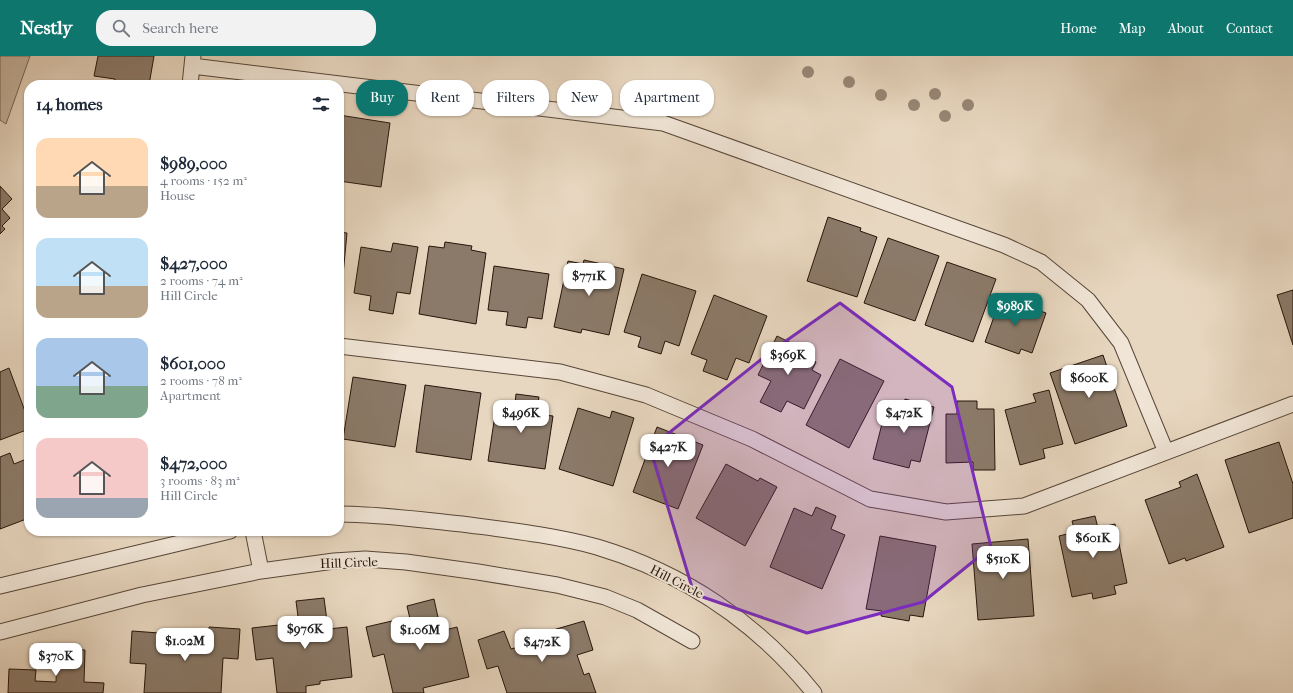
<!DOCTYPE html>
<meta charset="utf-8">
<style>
body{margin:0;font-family:"IM FELL French Canon",serif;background:#f2f2f3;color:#1f2937;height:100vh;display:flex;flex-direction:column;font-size:15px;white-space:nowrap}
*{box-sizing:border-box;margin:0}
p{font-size:13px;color:#747a83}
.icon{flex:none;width:22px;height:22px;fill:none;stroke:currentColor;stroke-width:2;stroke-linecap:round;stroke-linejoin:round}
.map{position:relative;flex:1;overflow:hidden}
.sheet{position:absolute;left:24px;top:24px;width:320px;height:456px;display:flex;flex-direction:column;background:#fff;border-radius:16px;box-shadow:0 1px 3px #0004}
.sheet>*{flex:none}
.guide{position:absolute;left:356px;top:24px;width:380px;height:36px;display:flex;gap:8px}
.price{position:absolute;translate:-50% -34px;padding:0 9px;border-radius:8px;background:#fff;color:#222;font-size:13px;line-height:26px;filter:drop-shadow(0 1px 2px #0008)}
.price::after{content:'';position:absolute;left:50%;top:24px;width:12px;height:9px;margin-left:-6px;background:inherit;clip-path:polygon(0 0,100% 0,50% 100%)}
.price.active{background:#0f766e;color:#fff}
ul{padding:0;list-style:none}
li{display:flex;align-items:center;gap:12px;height:100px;padding:0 12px}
li span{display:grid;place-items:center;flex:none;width:112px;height:80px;border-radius:12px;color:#555}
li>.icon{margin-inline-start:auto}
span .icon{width:48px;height:48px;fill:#fffc;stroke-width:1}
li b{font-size:17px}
h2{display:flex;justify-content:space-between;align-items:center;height:48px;padding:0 12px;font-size:17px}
.tag{padding:0 14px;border-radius:16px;background:#fff;box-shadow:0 1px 3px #0004;font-size:14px;line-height:36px}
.tag.active{background:#0f766e;color:#fff}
header{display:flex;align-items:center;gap:24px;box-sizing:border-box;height:56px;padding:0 20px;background:#0f766e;color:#fff}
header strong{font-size:19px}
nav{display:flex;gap:22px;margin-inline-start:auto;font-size:14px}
.search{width:280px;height:36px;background:#f2f2f3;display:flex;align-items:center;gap:10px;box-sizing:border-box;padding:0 14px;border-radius:16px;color:#747a83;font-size:15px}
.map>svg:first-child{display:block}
.green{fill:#c7b6a1;stroke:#776656}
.building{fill:#8b7a69;stroke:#27150a}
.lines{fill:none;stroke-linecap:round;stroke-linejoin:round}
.street-casing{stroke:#574638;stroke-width:17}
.street{stroke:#f0e5d6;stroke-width:15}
.tree{fill:#988775}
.marked{fill:#7b2cbf;fill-opacity:0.2;stroke:#7b2cbf;stroke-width:3;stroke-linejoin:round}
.labels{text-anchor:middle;stroke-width:4;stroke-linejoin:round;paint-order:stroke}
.street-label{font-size:13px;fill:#27150a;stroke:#f0e5d6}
</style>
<header>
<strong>Nestly</strong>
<div class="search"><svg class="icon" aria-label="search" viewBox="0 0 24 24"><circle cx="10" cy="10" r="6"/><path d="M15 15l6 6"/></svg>Search here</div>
<nav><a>Home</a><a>Map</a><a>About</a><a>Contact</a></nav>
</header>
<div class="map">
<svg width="1293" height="637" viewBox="0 0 1293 637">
<rect width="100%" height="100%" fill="#e8d7c0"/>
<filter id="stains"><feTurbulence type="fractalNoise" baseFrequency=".005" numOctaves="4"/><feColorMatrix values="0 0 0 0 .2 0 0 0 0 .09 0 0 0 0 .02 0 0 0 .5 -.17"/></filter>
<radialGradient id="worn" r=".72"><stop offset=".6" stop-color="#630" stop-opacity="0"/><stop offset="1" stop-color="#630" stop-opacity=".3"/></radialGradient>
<!-- green -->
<path class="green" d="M0 0H30L6 68 0 64Z"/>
<!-- building -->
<path class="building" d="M98 0H154L149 29H114L115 23 94 20Z
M339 59 390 67 381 131 339 125Z
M0 130 12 143 2 153 10 162 2 170 5 173 0 178Z
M828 161 861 172 860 175 877 181 857 241 807 225Z
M339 176 347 177 340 251H339Z
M888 182 939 200 915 265 864 247Z
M445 186 472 190 471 194 486 197 476 268 419 258 429 190 444 192Z
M393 187 418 191 410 238 397 236 393 258 369 254 371 240 354 237 361 191 391 196Z
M584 204 624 213 609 279 582 273 581 277 554 271 568 205 583 208Z
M947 206 996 223 973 286 925 269Z
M494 210 549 218 542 263 528 261 526 272 506 269 508 256 488 254Z
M642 218 696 235 679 290 665 285 661 298 638 291 641 281 624 276Z
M1293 234V289L1277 239Z
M714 239 767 260 749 307 736 302 727 324 703 315 707 304 691 298Z
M1001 241 1046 257 1032 297 1021 293 1019 298 985 286Z
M777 280 801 292 798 298 816 306 812 314 821 319 804 353 787 345 781 356 760 346 771 325 758 319Z
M1103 299 1127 370 1075 388 1050 317Z
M840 303 884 325 849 392 806 369Z
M9 312 29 366V373L0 384V316Z
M353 321 406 329 395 391 343 383Z
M425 329 481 337 471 404 416 396Z
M1049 334 1063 388 1043 393 1045 402 1020 409 1005 354 1036 346 1033 338Z
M516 338 539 341 536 358 553 360 545 413 488 405 497 346 515 348Z
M905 343 934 351 920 406 911 404 909 412 873 403 887 348 903 352Z
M957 345H977V353H994L995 414H973V406L946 407V358H957Z
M578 352 610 362 612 355 634 362 613 430 559 413Z
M657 371 703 389 678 453 633 436Z
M1279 386 1293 428V462L1249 477 1225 404Z
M10 397 14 408 29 402V462L0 473V401Z
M726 408 758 425 760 422 777 431 745 490 696 462Z
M1197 418 1224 491 1186 505 1185 502 1169 508 1145 444 1181 431 1179 426Z
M816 451 836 460 831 473 845 479 822 533 770 511 794 452 812 460Z
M1095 460 1098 472 1115 468 1127 527 1114 530 1116 538 1093 543 1092 537 1072 541 1059 480 1075 476 1072 465Z
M880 480 936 490 923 561 910 559 909 565 881 560 882 555 866 553Z
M1028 483 1034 560 978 564 972 488Z
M324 542 328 573 347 571 352 621 320 625V628L306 630V637H277L273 602 256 604 252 572 279 569 280 579 300 576 296 545Z
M434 543 441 575 457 571 469 621 423 632 424 637H393L384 598 373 601 366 571 392 565 396 584 414 580 407 550Z
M584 565 593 594 577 599 584 619 589 617 596 637H507L498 610 487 613 478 584 504 575 511 593 534 586 536 594 550 590 552 596 559 594 553 574Z
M209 571 240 573 238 603 223 602 221 637H144L146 608 130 607 132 575 159 577 158 591 180 593V584L208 585Z
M57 593 85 594 84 626 104 627 103 637H8L9 613 36 614 35 625 56 626Z"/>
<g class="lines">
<!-- street casing -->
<g class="street-casing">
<path id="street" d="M192 10 663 67 1004 189 1041 206 1088 244 1121 287 1166 396
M190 29 193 0
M339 290 560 316 646 339 752 383 870 443 946 456 1024 450 1293 348
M339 458C380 458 421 464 462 468 507 474 553 479 597 491 684 517 758 567 814 637
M253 475 261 515
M0 530 230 475
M0 576 142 539 261 515 334 505 365 503 406 506 478 516 557 529 605 541 637 554 692 585"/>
</g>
<!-- street -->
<use href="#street" class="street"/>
</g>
<!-- trees -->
<g class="tree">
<circle cx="808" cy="16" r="6"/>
<circle cx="849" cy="26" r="6"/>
<circle cx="935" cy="38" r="6"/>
<circle cx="881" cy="39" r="6"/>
<circle cx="914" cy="49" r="6"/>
<circle cx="968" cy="49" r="6"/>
<circle cx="945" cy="60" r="6"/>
</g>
<!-- marked area -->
<path class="marked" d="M840 247 952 331 991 491 923 546 807 577 694 538 650 392 773 294Z"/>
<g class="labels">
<!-- street labels -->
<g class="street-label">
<text transform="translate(349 506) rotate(-2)" y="5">Hill Circle</text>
<text transform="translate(677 525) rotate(27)" y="5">Hill Circle</text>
</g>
</g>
<rect width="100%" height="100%" filter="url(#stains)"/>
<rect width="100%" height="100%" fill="url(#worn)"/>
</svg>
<b class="price" style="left:589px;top:241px">$771K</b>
<b class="price active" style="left:1015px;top:271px">$989K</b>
<b class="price" style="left:788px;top:320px">$369K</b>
<b class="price" style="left:1089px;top:343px">$600K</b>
<b class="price" style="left:521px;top:378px">$496K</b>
<b class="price" style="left:904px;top:378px">$472K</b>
<b class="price" style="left:668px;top:412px">$427K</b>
<b class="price" style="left:1093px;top:503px">$601K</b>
<b class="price" style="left:1003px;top:524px">$510K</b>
<b class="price" style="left:305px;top:594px">$976K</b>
<b class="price" style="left:420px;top:595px">$1.06M</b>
<b class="price" style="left:185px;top:606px">$1.02M</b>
<b class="price" style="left:542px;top:607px">$472K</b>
<b class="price" style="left:56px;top:621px">$370K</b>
<div class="guide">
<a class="tag active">Buy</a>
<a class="tag">Rent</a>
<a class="tag">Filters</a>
<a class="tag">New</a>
<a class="tag">Apartment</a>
</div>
<section class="sheet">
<h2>14 homes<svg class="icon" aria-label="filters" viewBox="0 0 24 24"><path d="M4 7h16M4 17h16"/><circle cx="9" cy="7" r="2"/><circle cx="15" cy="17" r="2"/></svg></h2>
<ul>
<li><span style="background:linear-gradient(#ffd9b3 60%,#b9a48a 0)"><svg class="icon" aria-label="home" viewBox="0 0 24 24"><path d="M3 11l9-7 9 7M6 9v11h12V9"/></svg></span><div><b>$989,000</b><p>4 rooms · 152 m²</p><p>House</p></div></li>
<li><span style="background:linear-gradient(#bfe0f5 60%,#b9a48a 0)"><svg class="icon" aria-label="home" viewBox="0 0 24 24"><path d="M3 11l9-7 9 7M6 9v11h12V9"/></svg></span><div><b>$427,000</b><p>2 rooms · 74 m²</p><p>Hill Circle</p></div></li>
<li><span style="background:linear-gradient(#a9c7e8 60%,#7fa58c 0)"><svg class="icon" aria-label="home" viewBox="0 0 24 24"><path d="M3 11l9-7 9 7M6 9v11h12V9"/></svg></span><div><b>$601,000</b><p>2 rooms · 78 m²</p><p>Apartment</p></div></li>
<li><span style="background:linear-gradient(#f6c9c9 75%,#9aa5b1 0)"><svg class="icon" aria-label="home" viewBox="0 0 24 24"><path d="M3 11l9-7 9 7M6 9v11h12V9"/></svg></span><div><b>$472,000</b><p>3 rooms · 83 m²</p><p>Hill Circle</p></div></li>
</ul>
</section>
</div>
